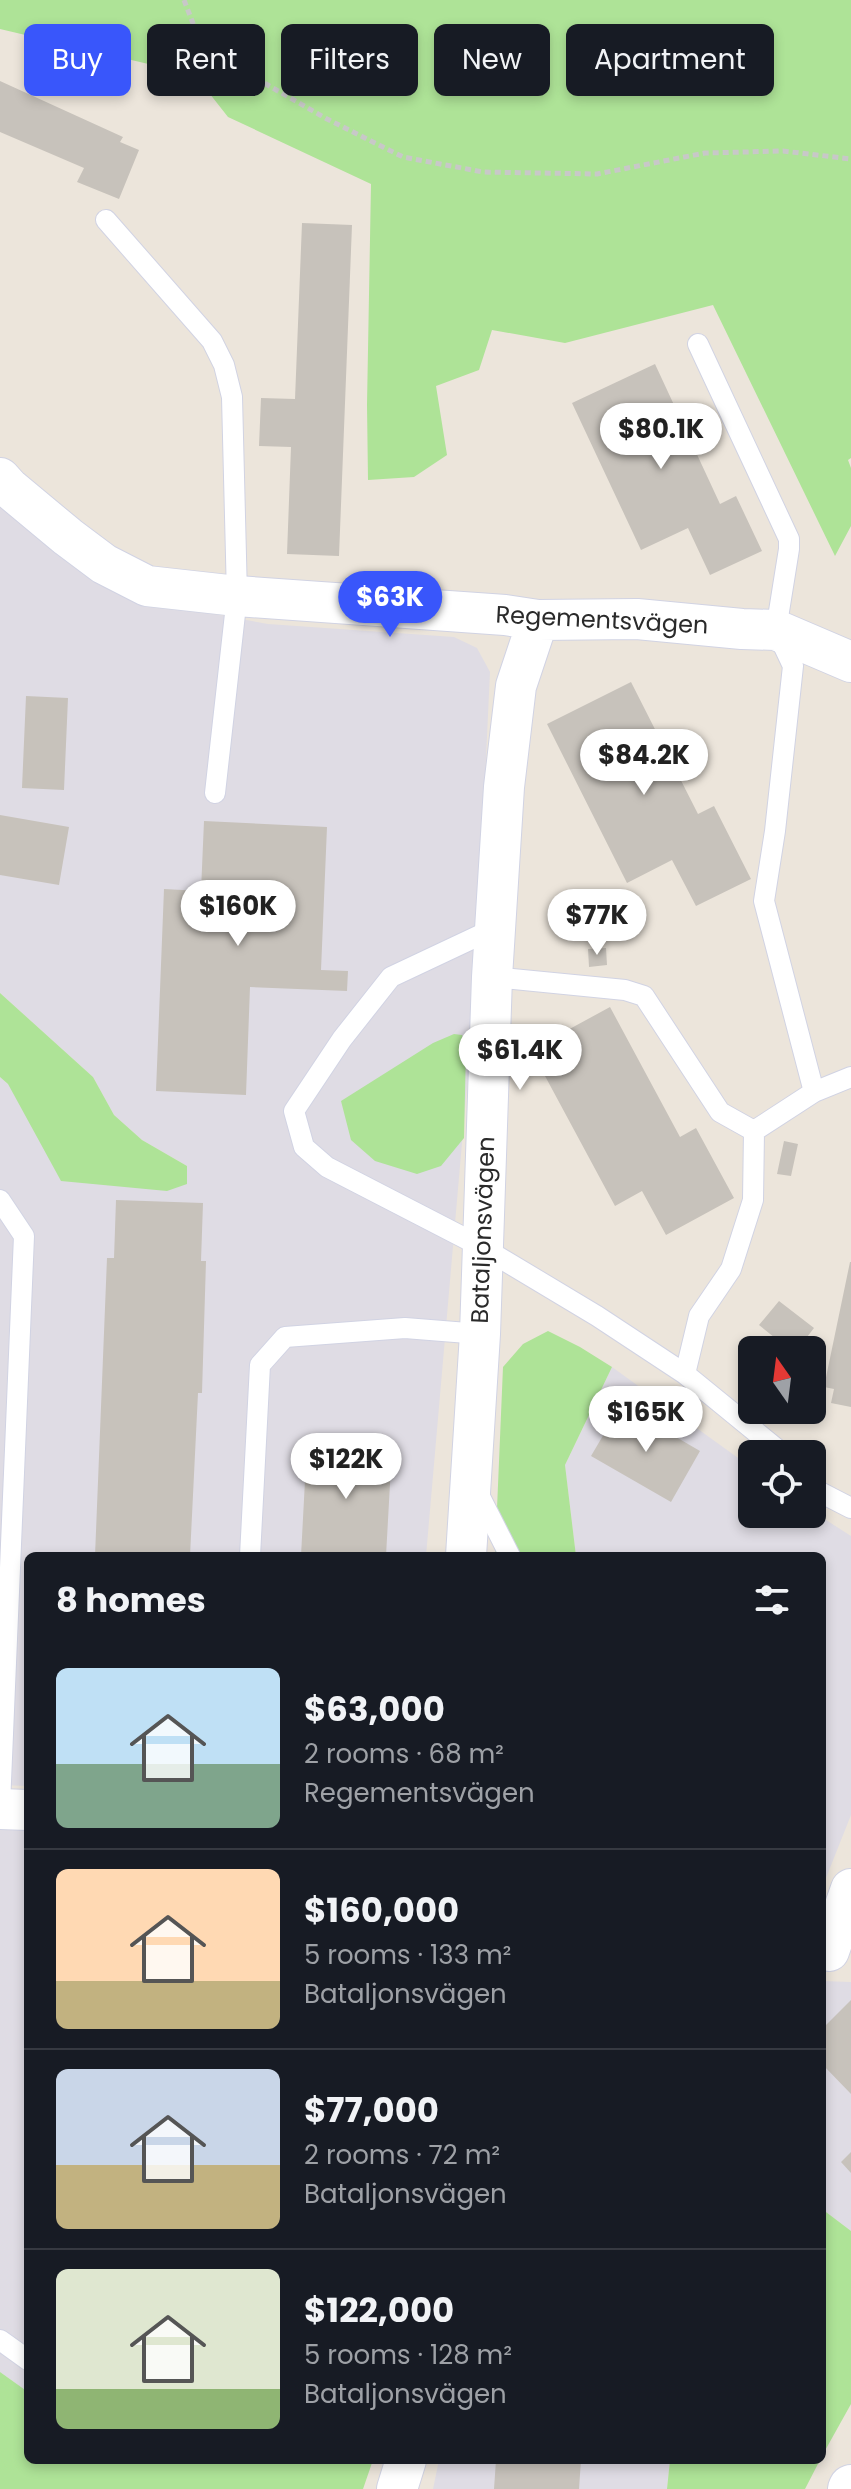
<!DOCTYPE html>
<meta charset="utf-8">
<style>
body{margin:0;font-family:Poppins,sans-serif;background:#20242c;color:#f1f3f6;height:100vh;display:flex;flex-direction:column;font-size:30px;white-space:nowrap}
*{box-sizing:border-box;margin:0}
p{font-size:26px;color:#9ea1a6}
.icon{flex:none;width:44px;height:44px;fill:none;stroke:currentColor;stroke-width:2;stroke-linecap:round;stroke-linejoin:round}
.map{position:relative;flex:1;overflow:hidden}
.details{position:absolute;left:24px;top:1552px;width:802px;height:912px;display:flex;flex-direction:column;background:#171b24;border-radius:12px;box-shadow:0 4px 12px #0003}
.details>*{flex:none}
.banner{position:absolute;left:24px;top:24px;width:804px;height:72px;display:flex;gap:16px}
.needle{width:52px;rotate:346deg}
.buttons{position:absolute;left:738px;top:1336px;display:grid;gap:16px}
.buttons a{display:grid;place-items:center;width:88px;height:88px;border-radius:12px;background:#171b24;box-shadow:0 4px 12px #0003;font-size:40px}
.price{position:absolute;translate:-50% -68px;padding:0 18px;border-radius:28px;background:#fff;color:#222;font-size:26px;line-height:52px;filter:drop-shadow(0 2px 4px #0008)}
.price::after{content:'';position:absolute;left:50%;top:48px;width:24px;height:18px;margin-left:-12px;background:inherit;clip-path:polygon(0 0,100% 0,50% 100%)}
.price.on{background:#3956fb;color:#fff}
ul{padding:0;list-style:none}
li{display:flex;align-items:center;gap:24px;height:200px;padding:0 32px}
li+li{border-top:2px solid #363941}
li span{display:grid;place-items:center;flex:none;width:224px;height:160px;border-radius:12px;color:#555}
li>.icon{margin-inline-start:auto}
span .icon{width:96px;height:96px;fill:#fffc;stroke-width:1}
li b{font-size:34px}
h2{display:flex;justify-content:space-between;align-items:center;height:96px;padding:0 32px;font-size:34px}
.pill{padding:0 28px;border-radius:12px;background:#171b24;box-shadow:0 4px 12px #0003;font-size:28px;line-height:72px}
.pill.on{background:#3956fb;color:#fff}
.map>svg:first-child{display:block}
.industrial{fill:#dfdce4}
.green{fill:#aee397}
.building{fill:#c7c2bb}
.lines{fill:none;stroke-linecap:round;stroke-linejoin:round}
.lane-casing{stroke:#d1d3e3;stroke-width:22}
.street-casing{stroke:#d1d3e3;stroke-width:42}
.secondary-casing{stroke:#d1d3e3;stroke-width:46}
.path{stroke:#c8c8c8;stroke-width:5;stroke-dasharray:6 4;stroke-linecap:butt}
.lane{stroke:#fff;stroke-width:20}
.street{stroke:#fff;stroke-width:40}
.secondary{stroke:#fff;stroke-width:44}
.labels{text-anchor:middle;stroke-width:6;stroke-linejoin:round;paint-order:stroke}
.street-label{font-size:24px;fill:#2a2a2a;stroke:#fff}
</style>
<div class="map">
<svg width="851" height="2489" viewBox="0 0 851 2489">
<rect width="100%" height="100%" fill="#ece5db"/>
<!-- industrial -->
<path class="industrial" d="M0 497 142 601 268 624 454 637 477 648 490 672 475 994 426 1556H28V1786L0 1785V1077L8 1084 186 1184 187 1166 142 1140 114 1115 93 1077 0 993Z
M612 1367 752 1468V1514H812V1511L851 1536V1815L822 1888V1556H576L565 1465Z
M0 1829 28 1830V2392L0 2372Z
M822 1981 851 1982V2231L822 2209Z
M439 2460H670L667 2489H433Z"/>
<!-- green -->
<path class="green" d="M0 0H851V458L848 460 851 468V526L835 556 713 305 565 343 492 330 479 370 436 386 447 455 414 477 368 480 367 405 371 184 228 117 195 75 0 29Z
M0 993 93 1077 114 1115 142 1140 187 1166V1184L167 1191 61 1181 8 1084 0 1077Z
M454 1034 462 1035 466 1048 464 1138 441 1166 417 1174 375 1161 351 1140 341 1101 433 1043Z
M548 1331 580 1347 612 1367 565 1465 576 1556H495L503 1367 523 1344Z
M822 2209 851 2231V2404L822 2456Z
M0 2372 28 2392V2460H373L363 2489H0Z
M670 2460H820L805 2489H667Z"/>
<!-- building -->
<path class="building" d="M0 81 123 137 120 142 139 150 119 199 77 182 84 168 0 132Z
M302 223 352 225 339 556 287 554 291 447 259 446 261 398 295 399Z
M655 364 720 504 736 496 762 551 710 575 688 528 641 550 572 403Z
M631 682 698 814 714 806 751 879 696 906 672 860 627 883 547 724Z
M26 696 68 698 64 790 22 788Z
M0 815 69 827 59 885 0 875Z
M204 821 327 827 321 970 348 971 347 991 250 987 246 1095 156 1091 164 889 201 891Z
M606 948 607 965 589 967 588 949Z
M610 1007 680 1137 696 1128 734 1198 666 1235 642 1191 615 1206 531 1050Z
M784 1141 798 1144 791 1176 777 1174Z
M116 1200 203 1203 201 1261H206L202 1393H198L190 1556H95L107 1258H114Z
M850 1262H851V1407L831 1403 834 1389 824 1387Z
M779 1301 814 1328 797 1350H790L759 1325Z
M621 1405 700 1451 671 1502 591 1456Z
M307 1443 392 1448 386 1556H301Z
M851 2000V2094L822 2064V2029Z
M851 2152V2173L841 2162Z
M496 2460H581L579 2489H494Z"/>
<g class="lines">
<!-- lane casing -->
<g class="lane-casing">
<path id="lane" d="M106 220 212 341 224 365 232 397 237 596 215 793
M698 344 789 539V549L776 630 793 666 775 831 764 901 814 1092
M495 928 391 977 342 1039 294 1111 304 1147 327 1167 482 1247 597 1316 685 1374 783 1454
M492 977 625 990 644 996 720 1112 754 1131
M0 1200 24 1236 0 1805
M685 1374 699 1316 731 1269 753 1200 754 1131 814 1092 851 1077
M812 1488 851 1508
M476 1489 510 1556
M250 1556 260 1365 285 1337 405 1328 480 1334
M0 2340 28 2360"/>
</g>
<!-- street casing -->
<g class="street-casing">
<path id="street" d="M0 478 9 488 68 537 104 564 147 586 237 596 505 615 538 620 637 619 742 629 776 630 851 662
M466 1556 480 1334 492 977 504 787 516 686 538 620
M0 1809 28 1810
M829 1951 851 1889
M397 2489 406 2460"/>
</g>
<!-- secondary casing -->
<g class="secondary-casing">
<path id="secondary" d="M850 2489 851 2487"/>
</g>
<!-- path -->
<path class="path" d="M184 0 194 26 224 60 327 119 403 157 483 172 597 174 705 153 783 151 851 159"/>
<!-- lane -->
<use href="#lane" class="lane"/>
<!-- street -->
<use href="#street" class="street"/>
<!-- secondary -->
<use href="#secondary" class="secondary"/>
</g>
<g class="labels">
<!-- street labels -->
<g class="street-label">
<text transform="translate(602 620) rotate(3)" y="8">Regementsvägen</text>
<text transform="translate(483 1230) rotate(-88)" y="8">Bataljonsvägen</text>
</g>
</g>
</svg>
<div class="buttons">
<a><svg class="needle" viewBox="-14 -14 28 28"><path d="M0-13l5 13h-10z" fill="#e53935"/><path d="M0 13l5-13h-10z" fill="#9ea1a6"/></svg></a>
<a><svg class="icon" aria-label="locate" viewBox="0 0 24 24"><circle cx="12" cy="12" r="6"/><path d="M12 2v4M12 18v4M2 12h4M18 12h4"/></svg></a>
</div>
<b class="price" style="left:661px;top:471px">$80.1K</b>
<b class="price on" style="left:390px;top:639px">$63K</b>
<b class="price" style="left:644px;top:797px">$84.2K</b>
<b class="price" style="left:238px;top:948px">$160K</b>
<b class="price" style="left:597px;top:957px">$77K</b>
<b class="price" style="left:520px;top:1092px">$61.4K</b>
<b class="price" style="left:646px;top:1454px">$165K</b>
<b class="price" style="left:346px;top:1501px">$122K</b>
<div class="banner">
<a class="pill on">Buy</a>
<a class="pill">Rent</a>
<a class="pill">Filters</a>
<a class="pill">New</a>
<a class="pill">Apartment</a>
</div>
<section class="details">
<h2>8 homes<svg class="icon" aria-label="filters" viewBox="0 0 24 24"><path d="M4 7h16M4 17h16"/><circle cx="9" cy="7" r="2"/><circle cx="15" cy="17" r="2"/></svg></h2>
<ul>
<li><span style="background:linear-gradient(#bfe0f5 60%,#7fa58c 0)"><svg class="icon" aria-label="home" viewBox="0 0 24 24"><path d="M3 11l9-7 9 7M6 9v11h12V9"/></svg></span><div><b>$63,000</b><p>2 rooms · 68 m²</p><p>Regementsvägen</p></div></li>
<li><span style="background:linear-gradient(#ffd9b3 70%,#c2b280 0)"><svg class="icon" aria-label="home" viewBox="0 0 24 24"><path d="M3 11l9-7 9 7M6 9v11h12V9"/></svg></span><div><b>$160,000</b><p>5 rooms · 133 m²</p><p>Bataljonsvägen</p></div></li>
<li><span style="background:linear-gradient(#c9d6e8 60%,#c2b280 0)"><svg class="icon" aria-label="home" viewBox="0 0 24 24"><path d="M3 11l9-7 9 7M6 9v11h12V9"/></svg></span><div><b>$77,000</b><p>2 rooms · 72 m²</p><p>Bataljonsvägen</p></div></li>
<li><span style="background:linear-gradient(#dfe7d0 75%,#8fb573 0)"><svg class="icon" aria-label="home" viewBox="0 0 24 24"><path d="M3 11l9-7 9 7M6 9v11h12V9"/></svg></span><div><b>$122,000</b><p>5 rooms · 128 m²</p><p>Bataljonsvägen</p></div></li>
</ul>
</section>
</div>
